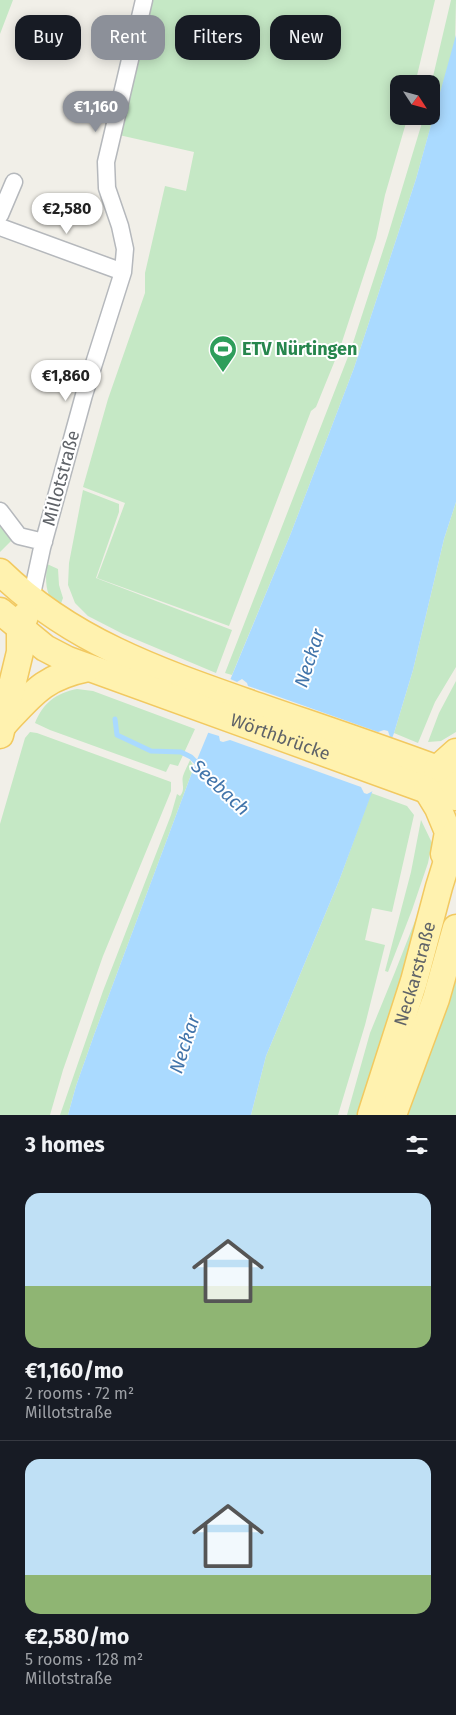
<!DOCTYPE html>
<meta charset="utf-8">
<style>
body{margin:0;font-family:"Fira Sans",sans-serif;background:#20242c;color:#f1f3f6;height:100vh;display:flex;flex-direction:column;font-size:19px;white-space:nowrap}
*{box-sizing:border-box;margin:0}
p{font-size:16px;color:#9ea1a6}
.icon{flex:none;width:28px;height:28px;fill:none;stroke:currentColor;stroke-width:2;stroke-linecap:round;stroke-linejoin:round}
.map{position:relative;height:1115px;overflow:hidden}
.details{display:flex;flex-direction:column;background:#171b24;flex:1}
.details>*{flex:none}
.hud{position:absolute;left:15px;top:15px;width:426px;height:45px;display:flex;gap:10px}
.needle{width:32px;rotate:126deg}
.fabs{position:absolute;left:390px;top:75px;display:grid;gap:10px}
.fabs a{display:grid;place-items:center;width:50px;height:50px;border-radius:10px;background:#171b24;box-shadow:0 2px 12px #0003;font-size:25px}
.price{position:absolute;translate:-50% -42px;padding:0 11px;border-radius:18px;background:#fff;color:#222;font-size:16px;line-height:32px;filter:drop-shadow(0 1px 2px #0008)}
.price::after{content:'';position:absolute;left:50%;top:30px;width:15px;height:11px;margin-left:-8px;background:inherit;clip-path:polygon(0 0,100% 0,50% 100%)}
.price.selected{background:#8c9099;color:#fff}
ul{padding:0;list-style:none}
li{display:grid;align-content:center;gap:10px;height:265px;padding:0 25px}
li+li{border-top:1px solid #363941}
li span{display:grid;place-items:center;height:155px;border-radius:15px;color:#555}
li>.icon{margin-inline-start:auto}
span .icon{width:90px;height:90px;fill:#fffc;stroke-width:1}
li b{font-size:21px}
h2{display:flex;justify-content:space-between;align-items:center;height:60px;padding:0 25px;font-size:21px}
.tag{padding:0 18px;border-radius:15px;background:#171b24;box-shadow:0 2px 12px #0003;font-size:18px;line-height:45px}
.tag.selected{background:#8c9099;color:#fff}
.map>svg:first-child{display:block}
.green{fill:#c5e8c5}
.water{fill:#aadaff}
.pier{fill:#f1efe8}
.lines{fill:none;stroke-linecap:round;stroke-linejoin:round}
.stream{stroke:#aadaff;stroke-width:5}
.street-casing{stroke:#b5b8bc;stroke-width:19}
.primary-casing{stroke:#f2c960;stroke-width:29}
.street{stroke:#fff;stroke-width:16}
.primary{stroke:#fff2af;stroke-width:26}
.labels{text-anchor:middle;stroke-width:4;stroke-linejoin:round;paint-order:stroke}
.leisure-label{font-size:18px;font-weight:bold;fill:#27864d;stroke:#fff;text-anchor:start}
.street-label{font-size:18px;fill:#5f6368;stroke:#fff}
.water-label{font-size:19px;font-style:italic;fill:#4174aa;stroke:#fff}
</style>
<div class="map">
<svg width="456" height="1115" viewBox="0 0 456 1115">
<rect width="100%" height="100%" fill="#f1efe8"/>
<!-- green -->
<path class="green" d="M0 0H13L0 34Z
M151 0H435L415 84H399V116H408L385 195 376 238 340 348 316 407 311 411 229 626 97 578 125 503 83 487 108 399 145 293V273L165 186 186 191 194 152 119 135Z
M451 0H456L455 42 430 129 416 179 354 368 291 533 232 675 225 673 351 349 388 235 424 116H431V85Z
M83 490 119 504V512L96 578 232 630 216 673 123 634 88 616 75 603 68 585 69 563Z
M456 502V667L435 702 418 743 394 733 413 670 444 539Z
M0 525 12 540 0 552Z
M47 564 58 569 59 585 63 598 59 609C45 597 45 581 47 564Z
M456 681V732L441 741 428 742 439 713Z
M77 689 93 691 195 729 178 766 170 764 166 772 50 730 35 723C43 703 56 693 77 689Z
M30 732 37 733 171 782V791L103 956 63 1070 50 1115H0V824L25 738Z
M190 760 194 767 94 1035 76 1086 68 1115H60L103 991 171 815 177 794 180 796C186 789 181 783 183 776 185 770 188 765 190 760Z
M371 793 407 806 414 815 392 912 372 908 365 940 385 945 365 1025 338 1115H251L266 1056 339 881Z
M421 820 432 843 428 863 412 910 388 972 385 971 411 872Z
M433 875 362 1115H347L370 1033 395 972Z
M456 968V1115H408L443 1017Z"/>
<!-- water -->
<path class="water" d="M456 35V502L444 539 413 670 394 733 339 881 266 1056 251 1115H68L76 1086 94 1035 194 767 291 533 354 368 416 179Z"/>
<!-- pier -->
<path class="pier" d="M228 678 237 682 242 679 247 683 248 686 378 732 384 730 388 731 390 737 394 738 375 792 373 791 367 794 364 793 361 787 230 740 223 742 220 741 219 736 206 732Z"/>
<g class="lines">
<!-- stream -->
<path class="stream" d="M115 719 117 735 151 751 181 752 191 757 199 765"/>
<!-- street casing -->
<g class="street-casing">
<path id="street" d="M0 215 14 182
M0 227 123 272
M0 511 19 536 44 542
M31 599 42 548 84 395 123 272 125 249 120 226 107 188 106 162 144 0"/>
</g>
<!-- primary casing -->
<g class="primary-casing">
<g id="primary">
<path d="M0 572C71 641 158 671 249 703 318 727 388 750 456 776"/>
<path id="s1" d="M0 611 45 648 68 660 427 790 456 797"/>
<path d="M4 724C33 693 44 677 88 668"/>
<path d="M0 735 20 652V629L25 616"/>
<path d="M437 769 456 752"/>
<path d="M427 790 438 808 448 832 444 854"/>
<path id="s2" d="M371 1115 414 981 439 887 456 832"/>
<path d="M393 1115 436 999 456 928"/>
</g>
</g>
<!-- street -->
<use href="#street" class="street"/>
<!-- primary -->
<use href="#primary" class="primary"/>
</g>
<!-- icons -->
<defs>
<g id="stadium-pin" transform="scale(1.4375)"><path d="M0 17L-7.5 6A9.5 9.5 0 1 1 7.5 6Z" fill="#2e9e5b" stroke="#fff"/><path d="M0-5a6.5 5 0 1 0 0 10a6.5 5 0 1 0 0-10ZM-3.5-1.8h7v3.6h-7Z" fill="#fff"/></g>
</defs>
<g fill-rule="evenodd">
<use href="#stadium-pin" x="223" y="349"/>
</g>
<g class="labels">
<!-- leisure labels -->
<g class="leisure-label">
<text x="242" y="355">ETV Nürtingen</text>
</g>
<!-- street labels -->
<g class="street-label">
<text transform="translate(61 478) rotate(-75)" y="6">Millotstraße</text>
<text dy="6" stroke="none"><textPath href="#s1" startOffset="310">Wörthbrücke</textPath></text>
<text dy="6" stroke="none"><textPath href="#s2" startOffset="148">Neckarstraße</textPath></text>
</g>
<!-- water labels -->
<g class="water-label">
<text transform="translate(309 658) rotate(-72)" y="7">Neckar</text>
<text transform="translate(221 787) rotate(43)" y="7">Seebach</text>
<text transform="translate(184 1044) rotate(-72)" y="7">Neckar</text>
</g>
</g>
</svg>
<div class="fabs">
<a><svg class="needle" viewBox="-14 -14 28 28"><path d="M0-13l5 13h-10z" fill="#e53935"/><path d="M0 13l5-13h-10z" fill="#9ea1a6"/></svg></a>
</div>
<b class="price selected" style="left:96px;top:133px">€1,160</b>
<b class="price" style="left:67px;top:235px">€2,580</b>
<b class="price" style="left:66px;top:402px">€1,860</b>
<div class="hud">
<a class="tag">Buy</a>
<a class="tag selected">Rent</a>
<a class="tag">Filters</a>
<a class="tag">New</a>
</div>
</div>
<section class="details">
<h2>3 homes<svg class="icon" aria-label="filters" viewBox="0 0 24 24"><path d="M4 7h16M4 17h16"/><circle cx="9" cy="7" r="2"/><circle cx="15" cy="17" r="2"/></svg></h2>
<ul>
<li><span style="background:linear-gradient(#bfe0f5 60%,#8fb573 0)"><svg class="icon" aria-label="home" viewBox="0 0 24 24"><path d="M3 11l9-7 9 7M6 9v11h12V9"/></svg></span><div><b>€1,160/mo</b><p>2 rooms · 72 m²</p><p>Millotstraße</p></div></li>
<li><span style="background:linear-gradient(#bfe0f5 75%,#8fb573 0)"><svg class="icon" aria-label="home" viewBox="0 0 24 24"><path d="M3 11l9-7 9 7M6 9v11h12V9"/></svg></span><div><b>€2,580/mo</b><p>5 rooms · 128 m²</p><p>Millotstraße</p></div></li>
</ul>
</section>
